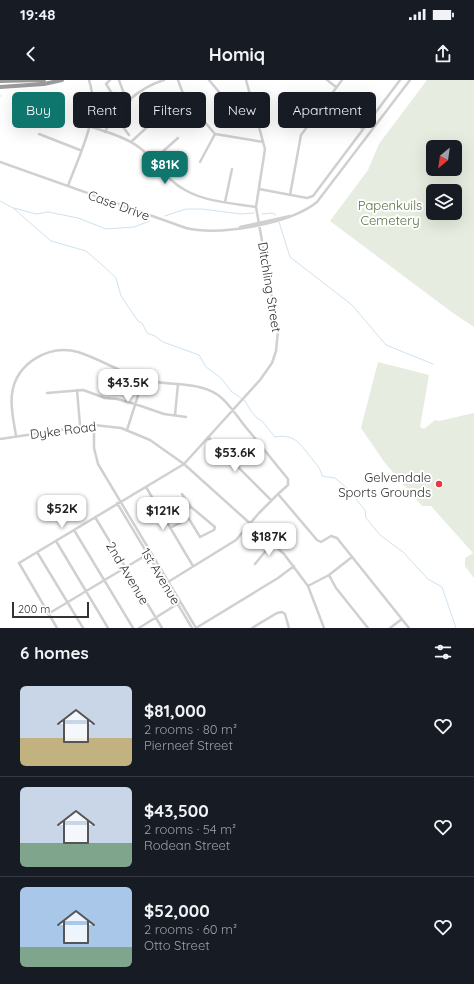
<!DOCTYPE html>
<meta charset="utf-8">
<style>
body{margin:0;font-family:Quicksand,sans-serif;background:#20242c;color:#f1f3f6;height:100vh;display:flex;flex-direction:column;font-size:15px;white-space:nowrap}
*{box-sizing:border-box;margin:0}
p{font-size:13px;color:#9ea1a6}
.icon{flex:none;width:22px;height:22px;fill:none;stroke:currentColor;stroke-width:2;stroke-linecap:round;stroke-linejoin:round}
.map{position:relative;height:548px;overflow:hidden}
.sheet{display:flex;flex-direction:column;background:#171b24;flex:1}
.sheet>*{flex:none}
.banner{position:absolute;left:12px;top:12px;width:450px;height:36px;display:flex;gap:8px}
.needle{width:26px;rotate:209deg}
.buttons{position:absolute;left:426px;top:60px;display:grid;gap:8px}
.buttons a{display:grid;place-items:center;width:36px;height:36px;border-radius:6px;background:#171b24;box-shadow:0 4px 16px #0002;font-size:20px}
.scale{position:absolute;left:12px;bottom:10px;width:77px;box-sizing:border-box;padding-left:4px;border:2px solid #333;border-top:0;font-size:11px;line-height:14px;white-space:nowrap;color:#333;-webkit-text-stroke:3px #fff;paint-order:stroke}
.price{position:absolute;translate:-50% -34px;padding:0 9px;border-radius:8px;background:#fff;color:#222;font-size:13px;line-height:26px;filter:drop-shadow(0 1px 2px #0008)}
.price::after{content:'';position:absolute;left:50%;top:24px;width:12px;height:9px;margin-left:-6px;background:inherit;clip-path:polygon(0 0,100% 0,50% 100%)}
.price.on{background:#0f766e;color:#fff}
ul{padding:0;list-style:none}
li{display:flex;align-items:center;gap:12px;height:100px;padding:0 20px}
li+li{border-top:1px solid #363941}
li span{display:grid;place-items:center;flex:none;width:112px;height:80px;border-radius:6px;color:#555}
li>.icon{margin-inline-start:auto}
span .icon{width:48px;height:48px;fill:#fffc;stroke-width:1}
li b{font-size:17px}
h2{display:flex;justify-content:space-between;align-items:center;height:48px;padding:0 20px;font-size:17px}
.pill{padding:0 14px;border-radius:6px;background:#171b24;box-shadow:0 4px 16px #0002;font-size:14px;line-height:36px}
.pill.on{background:#0f766e;color:#fff}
.status{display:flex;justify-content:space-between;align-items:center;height:28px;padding:0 20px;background:#171b24;direction:ltr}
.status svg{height:11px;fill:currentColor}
header{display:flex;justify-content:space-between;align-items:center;height:52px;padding:0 20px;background:#171b24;font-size:18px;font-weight:700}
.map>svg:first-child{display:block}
.green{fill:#e6ecdf;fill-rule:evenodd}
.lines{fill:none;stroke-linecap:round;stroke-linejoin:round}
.stream{stroke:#cfe2ee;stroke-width:1}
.minor{stroke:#d0d0d0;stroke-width:2.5}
.highway{stroke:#9a9a9a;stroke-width:4}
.poi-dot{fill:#e63946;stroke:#fff;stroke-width:1.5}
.labels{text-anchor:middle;stroke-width:4;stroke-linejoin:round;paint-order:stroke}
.street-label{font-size:13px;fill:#333;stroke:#fff}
.park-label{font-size:13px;fill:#56703f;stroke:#fff}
.poi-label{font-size:13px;fill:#333;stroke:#fff;text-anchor:end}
</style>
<div class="status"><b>19:48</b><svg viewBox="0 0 49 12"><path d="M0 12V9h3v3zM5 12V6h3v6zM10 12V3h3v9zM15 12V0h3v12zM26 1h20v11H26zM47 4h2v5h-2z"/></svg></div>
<header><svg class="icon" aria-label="back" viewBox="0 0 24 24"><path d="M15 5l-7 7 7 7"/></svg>Homiq<svg class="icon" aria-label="share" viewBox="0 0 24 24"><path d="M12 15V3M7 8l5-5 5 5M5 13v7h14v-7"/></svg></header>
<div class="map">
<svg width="474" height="548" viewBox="0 0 474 548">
<rect width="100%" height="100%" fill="#fff"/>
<!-- green -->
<path class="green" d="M427 0H474V247L453 233 330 141 368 90 379 64ZM433 67H455V89H433ZM433 111H455V133H433Z
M378 282 429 295 420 347 424 349 435 340 439 341 474 333V498L465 486V478L473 473 431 426H422L385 383 361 348Z"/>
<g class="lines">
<!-- stream -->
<path class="stream" d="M0 16H1
M0 121 13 128 51 161 86 171 100 183 116 198 121 216 138 241 142 243 147 253 155 256 163 262 199 275 206 287 221 298 231 311 245 321 251 331 257 338 262 341 275 357C296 353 301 366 313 380 318 386 320 388 322 396L335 398 347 408 365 430 366 438 380 455 403 472 428 499 442 507 456 548
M14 128 36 134 48 132 78 138 106 149 134 147 150 141
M262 134 272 133 276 135
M165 136 186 129H202L241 134 254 133
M279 142 290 177 352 225 386 265 433 284"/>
<!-- minor -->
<path class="minor" d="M110 0 106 4 118 23H121L128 17
M119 0 123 11 131 20
M178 0 185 19 215 54 263 62
M209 0 229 24 235 27 254 30
M327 0 336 7
M326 21 363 49
M114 35 129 55
M89 46C106 52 126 57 140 68 157 81 166 100 185 110 206 122 232 123 256 127
M105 52C116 28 140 7 164 0
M39 54 80 70
M131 62 183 14
M152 81 178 58
M0 82 186 148C220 156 290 144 317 122L410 0
M200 82 215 54
M68 106C80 72 101 36 89 0
M259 109 307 118 313 116 400 0
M290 115 301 55 342 0
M225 122 232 89
M240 147 290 136
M77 310 80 345
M47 313 83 310 105 318 117 319 135 324 164 334 186 337
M175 335 178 304
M94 345V368L98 384 196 548
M127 350 143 300
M16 356C14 342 10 328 12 314 16 283 49 264 78 272 100 279 120 292 142 299 166 307 196 300 218 315 229 323 236 335 244 345 259 363 273 381 288 399V405L278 414 317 460 321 462 331 456 337 458 409 548
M208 357 271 420
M0 359 94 345 121 348 150 360 184 384 284 474 308 506 324 548
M146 407 193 486
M177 419 200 457 214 450 215 447 191 427 182 414
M117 423 192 548
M184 431 191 427
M95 437 162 548
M170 448 188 439
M74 450 133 548
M56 461 108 548
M37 472 83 548
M255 484 273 462
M329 495 336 508 368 548
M168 502 236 460 259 433 278 414
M308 506 329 495 352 477
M48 534 148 474
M57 548 19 483 184 384 260 300 272 283 276 271 278 251 256 127 265 69 246 0
M139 548 179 523
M196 548 278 498 294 486
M252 548 277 533 282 532 285 534 289 548
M390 548 402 539"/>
<!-- highway -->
<path class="highway" d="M0 1 44 0
M0 7 44 4 62 0"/>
</g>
<!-- markers -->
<circle class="poi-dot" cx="439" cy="404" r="4"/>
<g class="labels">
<!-- street labels -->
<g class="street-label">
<text transform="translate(119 125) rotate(20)" y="5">Case Drive</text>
<text transform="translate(270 207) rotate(81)" y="5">Ditchling Street</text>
<text transform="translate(63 350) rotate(-7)" y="5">Dyke Road</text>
<text transform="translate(128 493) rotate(59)" y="5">2nd Avenue</text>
<text transform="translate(161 496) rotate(59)" y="5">1st Avenue</text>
</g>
<!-- park labels -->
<g class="park-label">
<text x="390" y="130">Papenkuils<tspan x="390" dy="15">Cemetery</tspan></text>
</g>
<!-- poi labels -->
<g class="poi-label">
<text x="431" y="402">Gelvendale<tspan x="431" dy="15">Sports Grounds</tspan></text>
</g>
</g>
</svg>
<div class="buttons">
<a><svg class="needle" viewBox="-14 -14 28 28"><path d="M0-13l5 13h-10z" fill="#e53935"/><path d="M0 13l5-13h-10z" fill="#9ea1a6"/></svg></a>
<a><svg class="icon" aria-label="layers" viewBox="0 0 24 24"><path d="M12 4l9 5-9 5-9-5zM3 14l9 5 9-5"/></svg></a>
</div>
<div class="scale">200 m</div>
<b class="price on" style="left:165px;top:105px">$81K</b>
<b class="price" style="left:128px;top:323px">$43.5K</b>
<b class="price" style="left:235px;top:393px">$53.6K</b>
<b class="price" style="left:62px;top:449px">$52K</b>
<b class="price" style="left:163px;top:451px">$121K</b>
<b class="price" style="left:269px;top:477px">$187K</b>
<div class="banner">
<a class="pill on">Buy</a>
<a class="pill">Rent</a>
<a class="pill">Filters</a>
<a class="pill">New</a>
<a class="pill">Apartment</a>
</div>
</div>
<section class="sheet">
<h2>6 homes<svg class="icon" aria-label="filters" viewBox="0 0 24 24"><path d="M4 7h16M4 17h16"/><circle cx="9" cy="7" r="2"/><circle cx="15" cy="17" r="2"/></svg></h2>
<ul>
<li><span style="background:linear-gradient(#c9d6e8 65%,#c2b280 0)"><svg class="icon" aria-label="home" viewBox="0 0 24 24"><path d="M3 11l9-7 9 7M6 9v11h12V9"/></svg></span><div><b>$81,000</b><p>2 rooms · 80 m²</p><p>Pierneef Street</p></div><svg class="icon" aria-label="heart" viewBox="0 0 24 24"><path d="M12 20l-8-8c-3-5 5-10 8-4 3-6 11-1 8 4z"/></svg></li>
<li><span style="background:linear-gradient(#c9d6e8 70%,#7fa58c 0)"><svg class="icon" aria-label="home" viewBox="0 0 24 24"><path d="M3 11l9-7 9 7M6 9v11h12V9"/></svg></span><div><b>$43,500</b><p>2 rooms · 54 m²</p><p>Rodean Street</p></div><svg class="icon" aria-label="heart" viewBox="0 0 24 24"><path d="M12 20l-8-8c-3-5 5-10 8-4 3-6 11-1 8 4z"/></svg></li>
<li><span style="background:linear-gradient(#a9c7e8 75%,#7fa58c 0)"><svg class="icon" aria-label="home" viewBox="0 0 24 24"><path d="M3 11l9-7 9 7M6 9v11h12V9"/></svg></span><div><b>$52,000</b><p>2 rooms · 60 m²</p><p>Otto Street</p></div><svg class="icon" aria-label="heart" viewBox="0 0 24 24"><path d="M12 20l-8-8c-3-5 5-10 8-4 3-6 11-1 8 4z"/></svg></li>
</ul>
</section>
